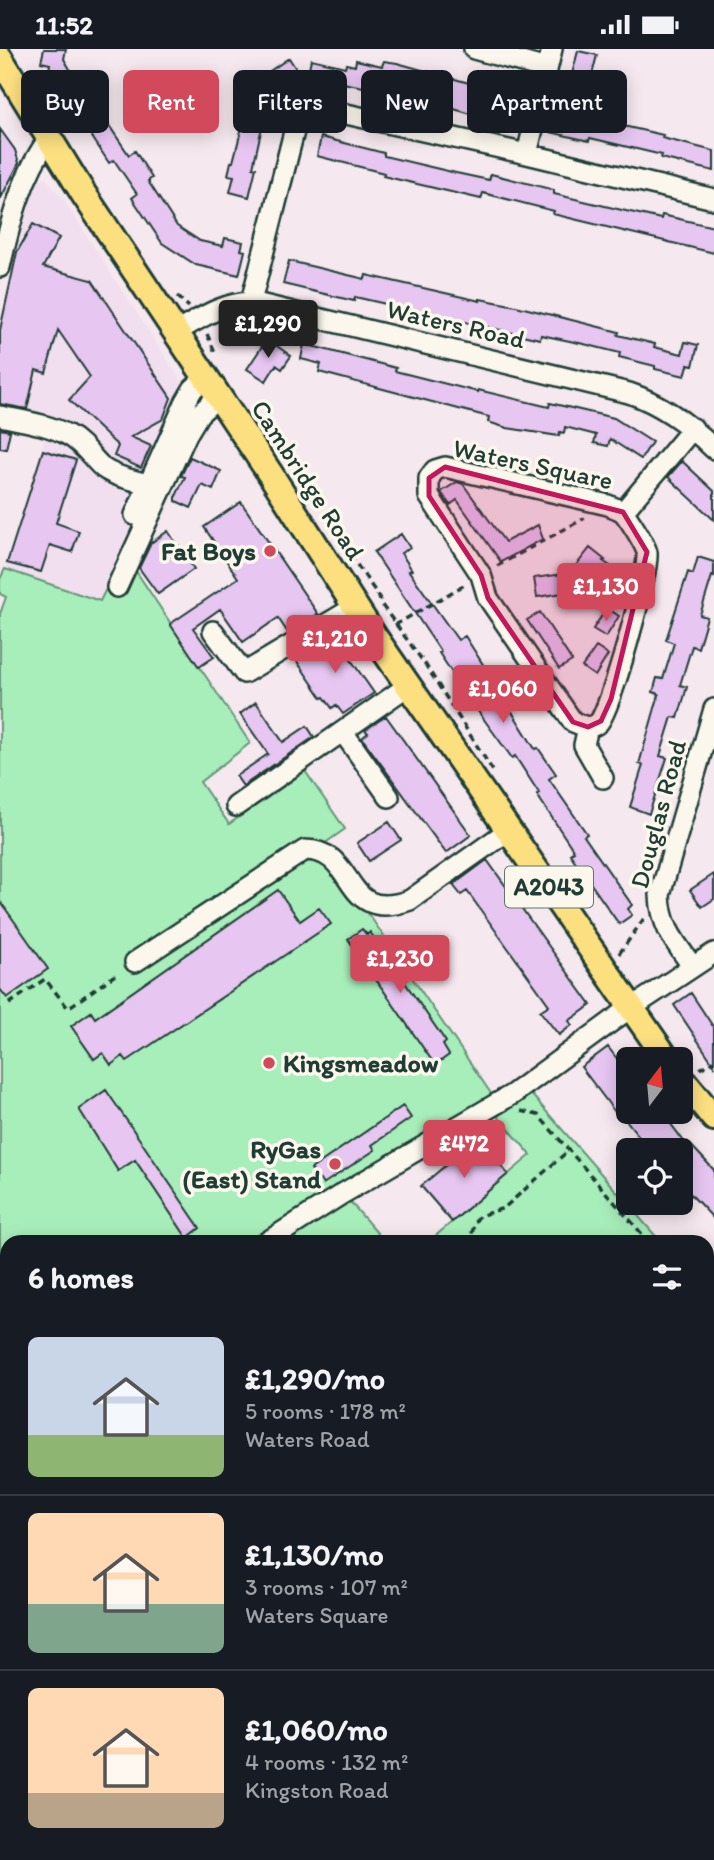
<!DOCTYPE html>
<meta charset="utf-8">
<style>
body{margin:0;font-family:Itim,sans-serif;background:#242831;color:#f1f3f6;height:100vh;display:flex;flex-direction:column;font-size:26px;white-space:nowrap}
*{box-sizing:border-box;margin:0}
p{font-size:23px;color:#9ea1a6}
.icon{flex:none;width:38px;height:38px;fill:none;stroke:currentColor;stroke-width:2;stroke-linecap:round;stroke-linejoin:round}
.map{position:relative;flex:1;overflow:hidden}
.side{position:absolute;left:0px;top:1186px;width:714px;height:625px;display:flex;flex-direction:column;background:#171b24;border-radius:21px 21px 0 0;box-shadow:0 4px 18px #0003}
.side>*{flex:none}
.hud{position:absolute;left:21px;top:21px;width:672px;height:63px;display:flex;gap:14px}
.needle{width:46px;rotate:16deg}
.buttons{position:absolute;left:616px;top:998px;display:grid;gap:14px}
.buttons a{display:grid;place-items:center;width:77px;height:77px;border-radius:10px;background:#171b24;box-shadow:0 4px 18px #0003;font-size:35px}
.price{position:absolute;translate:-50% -60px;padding:0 16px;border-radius:7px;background:#d1495b;color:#fff;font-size:23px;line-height:46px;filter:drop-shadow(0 2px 4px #0008)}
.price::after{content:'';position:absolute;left:50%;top:42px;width:21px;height:16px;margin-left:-10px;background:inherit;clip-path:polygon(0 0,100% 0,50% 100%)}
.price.current{background:#222;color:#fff}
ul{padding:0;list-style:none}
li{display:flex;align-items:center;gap:21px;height:175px;padding:0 28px}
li+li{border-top:2px solid #363941}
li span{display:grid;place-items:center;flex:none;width:196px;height:140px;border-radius:10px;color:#555}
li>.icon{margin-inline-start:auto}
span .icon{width:84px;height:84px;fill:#fffc;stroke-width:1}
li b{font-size:30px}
h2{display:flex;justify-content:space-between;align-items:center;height:84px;padding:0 28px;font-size:30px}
.tag{padding:0 24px;border-radius:10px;background:#171b24;box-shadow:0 4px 18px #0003;font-size:24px;line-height:63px}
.tag.current{background:#d1495b;color:#fff}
.status{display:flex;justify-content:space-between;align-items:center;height:49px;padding:0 35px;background:#171b24;direction:ltr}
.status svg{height:19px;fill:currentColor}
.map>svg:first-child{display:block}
.built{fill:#f1deef}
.green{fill:#a8eebb;stroke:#649678;stroke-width:2}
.water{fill:#91c9f0;stroke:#6391a5;stroke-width:2}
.building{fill:#e7c6f2;stroke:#1f3d34;stroke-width:2}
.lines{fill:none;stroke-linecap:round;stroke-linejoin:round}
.minor-casing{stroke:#1f3d34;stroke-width:24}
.major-casing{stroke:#1f3d34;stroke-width:30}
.path{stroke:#1f3d34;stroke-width:3.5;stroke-dasharray:7 5;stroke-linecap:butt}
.minor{stroke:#fbf7ec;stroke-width:19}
.major{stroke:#fce080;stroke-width:24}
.marked{fill:#c2185b;fill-opacity:0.2;stroke:#c2185b;stroke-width:5;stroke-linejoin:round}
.poi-dot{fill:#d1495b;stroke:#fbf7ec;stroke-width:2.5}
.labels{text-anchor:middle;stroke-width:7;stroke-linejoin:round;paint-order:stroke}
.shield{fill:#fbf7ec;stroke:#61756b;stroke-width:2}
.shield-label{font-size:24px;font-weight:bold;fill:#1f3d34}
.street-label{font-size:26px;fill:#1f3d34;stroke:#fbf7ec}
.poi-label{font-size:26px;font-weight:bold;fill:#1f3d34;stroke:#fbf7ec;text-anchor:end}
</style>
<div class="status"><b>11:52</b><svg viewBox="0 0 49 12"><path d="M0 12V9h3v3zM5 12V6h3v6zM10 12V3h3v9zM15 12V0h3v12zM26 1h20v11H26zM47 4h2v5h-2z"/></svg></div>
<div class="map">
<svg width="714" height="1811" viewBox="0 0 714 1811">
<rect width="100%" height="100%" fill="#f5e8ee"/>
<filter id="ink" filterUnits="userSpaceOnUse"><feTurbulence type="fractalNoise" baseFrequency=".0143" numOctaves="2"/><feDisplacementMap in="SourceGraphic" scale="14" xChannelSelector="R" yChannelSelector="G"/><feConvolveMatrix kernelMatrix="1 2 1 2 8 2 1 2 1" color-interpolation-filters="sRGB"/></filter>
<g filter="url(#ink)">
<!-- built -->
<path class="built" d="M45 128 64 152 195 354 100 553 5 520 46 385 0 371V275L33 136Z"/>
<!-- green -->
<path class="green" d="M124 504 250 694 200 733 229 775 305 722 345 780 303 810 327 817 372 870 492 1046 338 1139 385 1193 7 1194V1479L0 1473V565L6 548 0 545V530L5 520 100 552Z
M531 1045 661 1193 427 1194 531 1106 494 1063C507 1056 520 1054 531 1045Z
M707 1246 714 1254V1811H276L272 1804H707Z"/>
<!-- water -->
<path class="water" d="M0 1482 7 1487V1518L0 1512Z
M221 1804H272L276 1811H225Z"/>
<!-- building -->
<path class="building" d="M44 0H66L64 10 74 27 105 76 108 75 129 106 135 102 152 129 148 132 177 177 200 192 223 197 225 189 243 193 241 201 245 202 239 226 196 216 162 194 132 149 137 145 114 111 109 114 49 22 50 15 41 13Z
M578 2 597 6 589 38 570 33Z
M289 9 300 26 275 43 264 26Z
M311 10 345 18 346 15 355 17 356 11 382 17 384 12 397 14 480 37 478 48 511 56 506 75 405 46 337 33 336 36 307 29Z
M253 45 273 50 266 79 262 78 253 118 256 119 249 148 230 143 234 127 228 126 231 113H233L242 78 245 79Z
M554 64 597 74V71L663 86 662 89 714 102V122L661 109 662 106 590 89 589 92 550 83Z
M0 80 15 101 19 114 0 151Z
M321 88 384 104V107L456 124 489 131 491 125 554 141V145L626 162 661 170 662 166 714 178V204L553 165 554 162 483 144 481 150 383 127 384 124 317 107Z
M33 175 59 189 43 218 92 231 171 349 163 370 131 388 151 397 141 419 114 407 118 397 69 351 90 328 58 281 46 324 36 321 27 360 0 355V281L17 203Z
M289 212 365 230 366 226 480 252V250L516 257 619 283 618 286 655 295 654 298 682 305 685 293 698 296 693 317 688 316 685 327 655 320V317L619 308 620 304 584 295 541 286 540 290 355 248 354 252 283 235Z
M267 290 291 307 282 320 276 316 266 332 247 320Z
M304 295 396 319 395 322 478 343V341L549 358 550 354 614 369 652 393 641 410 610 390 608 397 594 394 596 386 565 378 564 384 560 383 559 387 507 379 488 373 489 368 319 323 321 315 301 310Z
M0 380 10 382 6 400 0 399Z
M43 401 76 411 56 474 79 482 72 503 50 496 41 523 7 514Z
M190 408 221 422 213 441 202 436 191 459 176 452V447L185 428 181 427Z
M682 412 714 442V471L668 428Z
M457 433 463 435 505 493 538 476 543 490 501 513 457 451 450 456 441 443Z
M241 453 318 565 288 584 278 569 243 593 220 560 193 579 214 608 199 618 170 575 238 529 204 478Z
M168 482 176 494 174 498 178 496 194 520 158 545 139 519 151 494Z
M401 485 410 499 401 504 412 521 409 522 458 591 465 587 489 625 484 628 504 660 509 658 535 700 538 699 556 725 549 730 587 785 584 787 632 856 628 860 632 866 619 875 570 805 574 802 537 746 539 744 515 707 512 709 472 654 439 604 441 603 374 503Z
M590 499 605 511 603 512 630 531 615 551 589 532 582 541 537 548 534 529 570 524Z
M698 508 714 513V528L712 527 700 566 707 568 698 599 692 597 680 636 687 638 678 669 672 668 660 707 667 709 649 765 630 758 643 716 639 715 659 645 653 643 657 629 663 630 674 594 666 591 688 523 693 525Z
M607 559 619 567 606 588 593 580Z
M540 563 572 612 559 620 527 571Z
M333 585 374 644 343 665 336 656 332 659 324 648 322 649 296 611 303 606 302 604Z
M596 598 608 606 595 627 582 618Z
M256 653 283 693 307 677 314 688 243 737 236 727 268 705 240 665Z
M386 667 471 786 446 804 362 689 368 684 365 681Z
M389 773 401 791 369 812 357 794Z
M487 811 591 956 569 972 572 976 559 986 540 962 549 956 467 842 461 846 453 836Z
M714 825V850L702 858 690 841Z
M278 841 300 872 319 859 331 875 127 1012 123 1007 111 1016 103 1004 94 1010 71 977 91 963 95 969Z
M0 852 48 920 7 949 0 940Z
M362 880 367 886 370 883 446 993 443 996 449 1006 435 1016 348 890Z
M691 944 714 979V1016L674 956Z
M608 998 628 1024V1062H661L686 1095 688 1093 714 1121V1170L681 1135V1101H650L618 1061 615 1063 581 1018Z
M106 1041 200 1179 187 1189 135 1111 118 1122 79 1060Z
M403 1057 411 1069 372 1096 375 1101 323 1135 311 1120Z
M477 1090 508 1125 452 1173 421 1137Z"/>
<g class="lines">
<!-- minor casing -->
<g class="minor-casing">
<path id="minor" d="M474 0 547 20
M527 105 552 0
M0 218C10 174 22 125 50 88
M251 253 301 55 527 105 714 150
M176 283C201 269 222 254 251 253L629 344C662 355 689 375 714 400
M0 367C23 372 47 375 68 386 83 394 91 408 103 419 115 428 135 431 149 436
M445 418 608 456C612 458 619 460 623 463 628 468 647 498 647 504 649 523 610 664 598 674 590 681 582 676 573 673L488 549 481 526 429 447V429L435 421Z
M623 463 693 379
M135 466 186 352 193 340 205 329
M117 538 187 385 199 365 218 348
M213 582 244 624 355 558
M588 678 584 696 603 729
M343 683 389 748
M236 757 409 636
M135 913 305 801C359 801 340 876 410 851L509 781
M693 918C675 893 661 878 660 846L714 660
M265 1194 342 1145 513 1045 619 967 714 904
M0 1442 7 1430
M335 1804 346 1811"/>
</g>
<!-- major casing -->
<g class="major-casing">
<path id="major" d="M0 9 83 144 271 426 374 587 667 1010
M681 1029 714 1069"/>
</g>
<!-- path -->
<path class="path" d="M177 247 189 258
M207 285 215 303
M330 476 379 548 381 555 425 615 495 725
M497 517 585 469
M395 576 466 535
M619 905 645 868
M9 955 45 930 68 959 115 926
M700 1020 714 1012
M521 1062 538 1066 650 1194
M465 1194 471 1188 475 1173 479 1167 504 1159 569 1101
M707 1259 714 1267
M707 1516 714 1524"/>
<!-- minor -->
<use href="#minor" class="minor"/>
<!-- major -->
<use href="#major" class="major"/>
</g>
</g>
<!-- marked area -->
<path class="marked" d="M445 418 623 463 647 503 611 650 601 672 588 678 573 673 488 549 481 526 429 447V429Z"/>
<!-- markers -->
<g class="poi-dot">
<circle cx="270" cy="502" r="7"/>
<circle cx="269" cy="1014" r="7"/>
<circle cx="335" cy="1115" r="7"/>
</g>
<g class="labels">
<!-- shield labels -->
<rect class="shield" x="505" y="817.5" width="88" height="41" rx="5"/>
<g class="shield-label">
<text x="549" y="846">A2043</text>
</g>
<!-- street labels -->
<g class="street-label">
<text transform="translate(456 275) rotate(13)" y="9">Waters Road</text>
<text transform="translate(533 415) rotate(12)" y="9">Waters Square</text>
<text transform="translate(308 431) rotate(57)" y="9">Cambridge Road</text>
<text transform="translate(658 765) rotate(-75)" y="9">Douglas Road</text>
</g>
<!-- poi labels -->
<g class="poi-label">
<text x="256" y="511">Fat Boys</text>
<text x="283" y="1023" text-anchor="start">Kingsmeadow</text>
<text x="321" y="1109">RyGas<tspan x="321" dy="30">(East) Stand</tspan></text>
</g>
</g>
</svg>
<div class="buttons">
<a><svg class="needle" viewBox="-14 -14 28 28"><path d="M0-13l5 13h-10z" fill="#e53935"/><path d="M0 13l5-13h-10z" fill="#9ea1a6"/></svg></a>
<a><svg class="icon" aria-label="locate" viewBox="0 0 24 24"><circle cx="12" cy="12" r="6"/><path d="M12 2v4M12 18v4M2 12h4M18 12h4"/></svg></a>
</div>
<b class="price current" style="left:268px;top:311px">£1,290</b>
<b class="price" style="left:606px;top:574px">£1,130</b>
<b class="price" style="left:335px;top:626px">£1,210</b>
<b class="price" style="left:503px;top:676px">£1,060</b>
<b class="price" style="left:400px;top:946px">£1,230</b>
<b class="price" style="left:464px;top:1131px">£472</b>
<div class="hud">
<a class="tag">Buy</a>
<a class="tag current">Rent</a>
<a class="tag">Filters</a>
<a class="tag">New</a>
<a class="tag">Apartment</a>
</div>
<section class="side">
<h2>6 homes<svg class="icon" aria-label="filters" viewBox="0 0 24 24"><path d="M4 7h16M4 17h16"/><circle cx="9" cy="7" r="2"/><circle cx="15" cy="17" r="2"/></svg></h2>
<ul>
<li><span style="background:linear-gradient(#c9d6e8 70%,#8fb573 0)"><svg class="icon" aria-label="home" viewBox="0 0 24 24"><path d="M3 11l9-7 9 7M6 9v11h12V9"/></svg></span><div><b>£1,290/mo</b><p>5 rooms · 178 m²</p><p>Waters Road</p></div></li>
<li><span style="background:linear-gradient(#ffd9b3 65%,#7fa58c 0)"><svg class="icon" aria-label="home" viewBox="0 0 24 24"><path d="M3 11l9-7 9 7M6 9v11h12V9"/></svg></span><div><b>£1,130/mo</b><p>3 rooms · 107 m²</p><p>Waters Square</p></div></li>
<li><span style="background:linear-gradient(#ffd9b3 75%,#b9a48a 0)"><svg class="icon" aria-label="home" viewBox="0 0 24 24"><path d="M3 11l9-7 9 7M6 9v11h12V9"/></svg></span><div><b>£1,060/mo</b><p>4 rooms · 132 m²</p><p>Kingston Road</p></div></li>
</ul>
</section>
</div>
